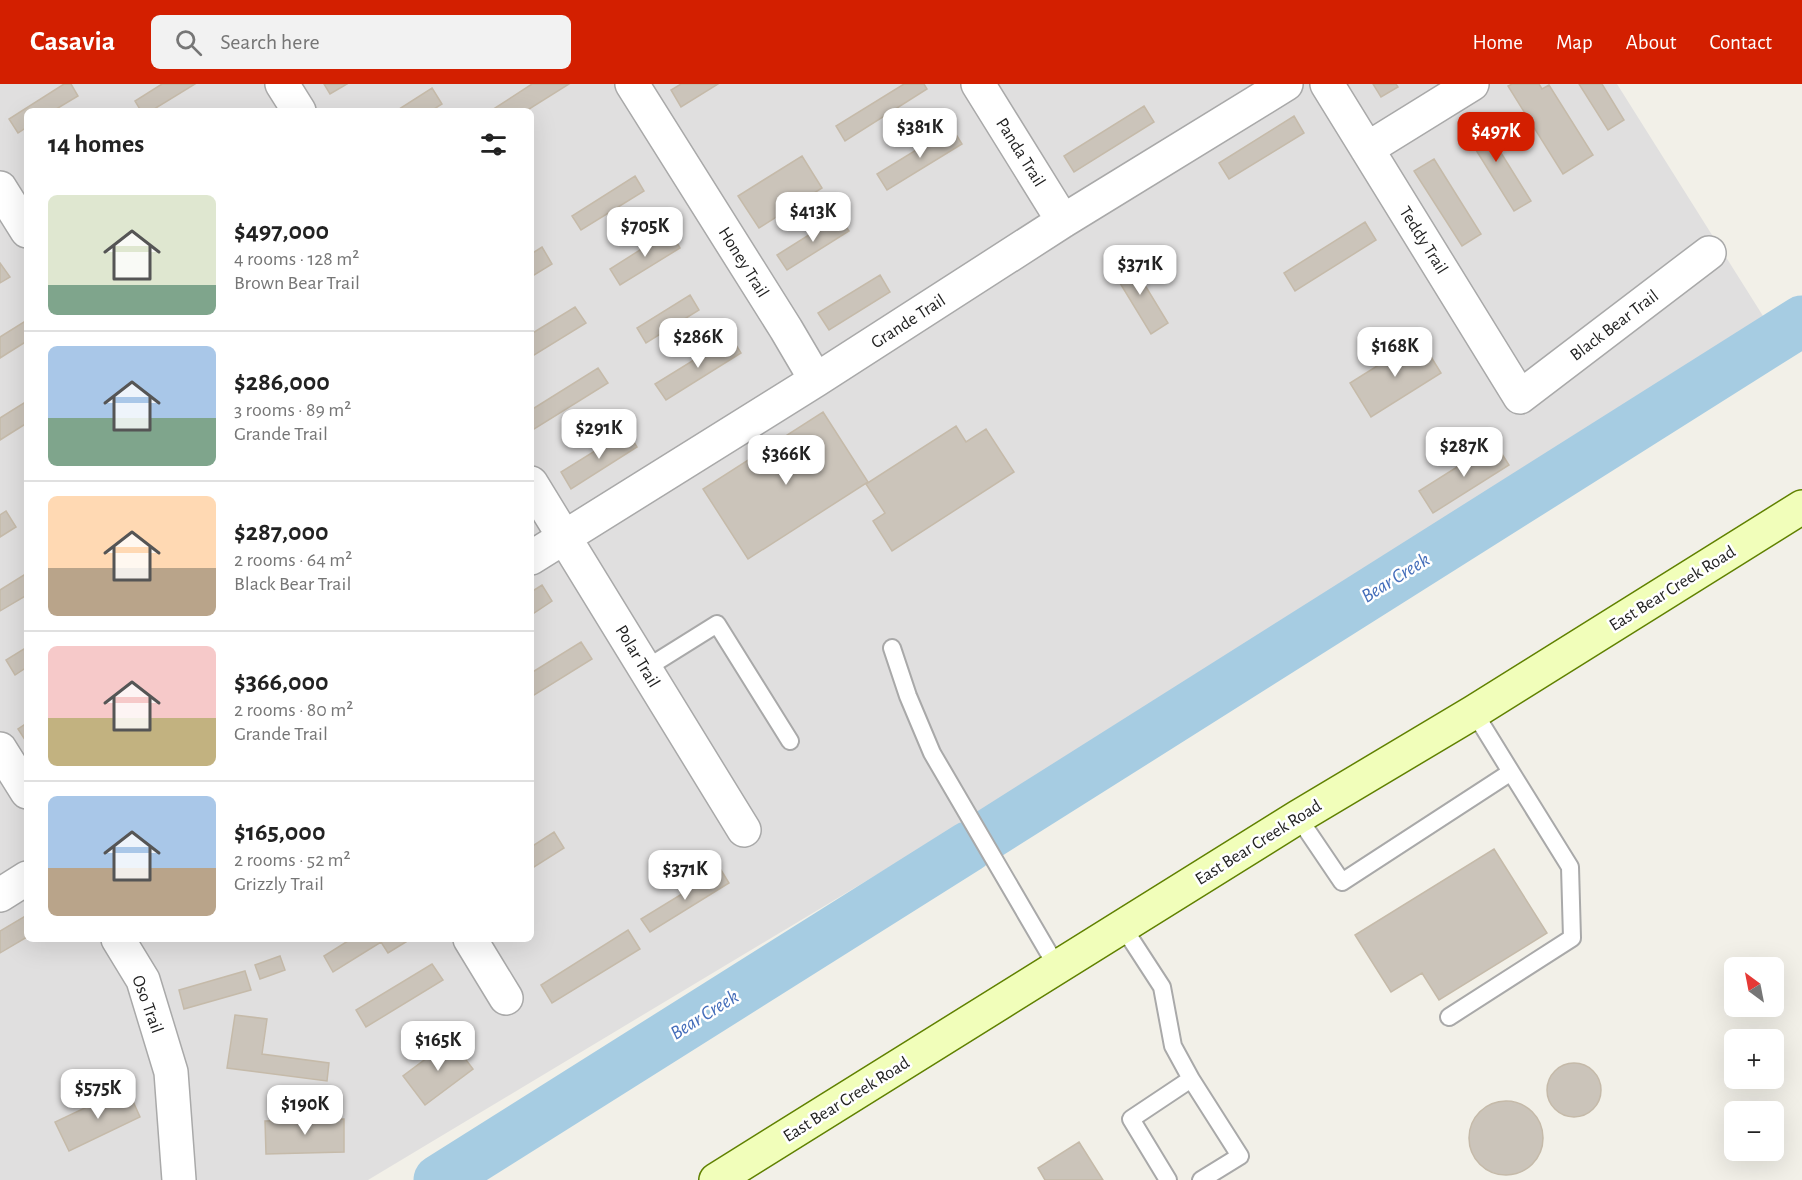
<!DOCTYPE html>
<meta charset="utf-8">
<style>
body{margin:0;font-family:"Alegreya Sans",sans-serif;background:#f2f2f2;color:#222;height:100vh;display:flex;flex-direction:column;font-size:22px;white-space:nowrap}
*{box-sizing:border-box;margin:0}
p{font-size:20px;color:#767676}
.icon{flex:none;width:33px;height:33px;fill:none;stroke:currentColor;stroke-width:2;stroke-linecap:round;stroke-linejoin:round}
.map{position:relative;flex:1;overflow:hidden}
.side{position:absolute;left:24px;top:24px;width:510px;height:834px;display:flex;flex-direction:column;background:#fff;border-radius:9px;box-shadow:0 6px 24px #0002}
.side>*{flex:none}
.needle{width:39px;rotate:328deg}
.fabs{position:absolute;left:1724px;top:873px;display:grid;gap:12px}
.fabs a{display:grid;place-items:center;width:60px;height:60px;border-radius:9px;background:#fff;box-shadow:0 6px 24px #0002;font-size:30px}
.price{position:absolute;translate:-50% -51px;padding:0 14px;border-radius:12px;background:#fff;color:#222;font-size:20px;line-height:39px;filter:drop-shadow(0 2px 3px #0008)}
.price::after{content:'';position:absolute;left:50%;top:36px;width:18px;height:14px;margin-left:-9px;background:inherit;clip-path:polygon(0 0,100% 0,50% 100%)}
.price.active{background:#d31f00;color:#fff}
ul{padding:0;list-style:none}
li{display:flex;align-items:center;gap:18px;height:150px;padding:0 24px}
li+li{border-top:2px solid #e0e0e0}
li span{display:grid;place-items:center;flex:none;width:168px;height:120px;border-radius:9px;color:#555}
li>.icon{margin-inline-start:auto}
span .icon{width:72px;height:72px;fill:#fffc;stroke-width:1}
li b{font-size:26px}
h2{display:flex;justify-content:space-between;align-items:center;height:72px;padding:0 24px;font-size:26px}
header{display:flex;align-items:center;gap:36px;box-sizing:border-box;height:84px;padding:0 30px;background:#d31f00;color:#fff}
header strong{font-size:28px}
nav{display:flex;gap:33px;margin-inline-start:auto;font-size:21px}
.search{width:420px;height:54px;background:#f2f2f2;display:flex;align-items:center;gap:15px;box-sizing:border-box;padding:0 21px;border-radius:9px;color:#767676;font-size:22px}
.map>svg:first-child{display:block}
.residential{fill:#e0dfdf;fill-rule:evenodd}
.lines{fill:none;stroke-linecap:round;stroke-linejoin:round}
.river{stroke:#a6cce2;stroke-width:51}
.building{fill:#cbc4ba;stroke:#c5baa9;stroke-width:1.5}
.lane-casing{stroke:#a9a9a9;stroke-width:20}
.street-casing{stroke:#a9a9a9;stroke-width:36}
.secondary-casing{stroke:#608100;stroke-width:36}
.lane{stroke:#fff;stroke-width:16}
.street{stroke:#fff;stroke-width:33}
.secondary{stroke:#f1feba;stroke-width:33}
.labels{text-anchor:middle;stroke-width:5;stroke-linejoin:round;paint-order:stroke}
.street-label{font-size:18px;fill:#222;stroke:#fff}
.water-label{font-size:20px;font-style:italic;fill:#456eba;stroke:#fff}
</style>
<header>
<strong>Casavia</strong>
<div class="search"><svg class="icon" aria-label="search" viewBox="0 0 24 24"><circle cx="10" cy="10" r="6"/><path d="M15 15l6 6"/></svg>Search here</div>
<nav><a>Home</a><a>Map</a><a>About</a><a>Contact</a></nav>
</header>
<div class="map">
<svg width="1802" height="1096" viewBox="0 0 1802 1096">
<rect width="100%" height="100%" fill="#f2f0e8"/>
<!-- residential -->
<path class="residential" d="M0 0H1617L1775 251 368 1096H0ZM27 27H531V855H27Z"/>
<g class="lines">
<!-- river -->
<path class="river" d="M989 750 1802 237
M439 1096 968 763"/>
</g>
<!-- building -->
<path class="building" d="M64 0H71L78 12 53 27H27V43L18 49 9 35Z
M162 0H195L151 27H141L135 17Z
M324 0H347L330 10Z
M532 0H569L526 27H492V26Z
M681 0H718L681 23 671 6Z
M904 0H924L927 5 845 57 836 42Z
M1373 0H1396L1398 3 1381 13Z
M1512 0H1539L1542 5 1549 1 1593 71 1563 90 1508 2Z
M1579 0H1602L1624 36 1608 46Z
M432 4 442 20 431 27H396Z
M1144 22 1154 38 1074 88 1064 72Z
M1294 32 1304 49 1229 95 1219 79Z
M1478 32 1531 117 1514 127 1461 42Z
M952 44 962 60 887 106 877 90Z
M802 72 822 104 759 144 738 112Z
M1434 75 1481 150 1462 162 1414 87Z
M635 92 644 107 581 146 572 132Z
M839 132 849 147 787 186 777 171Z
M1365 138 1376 156 1295 207 1284 189Z
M670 147 680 164 620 201 610 185Z
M542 163 552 180 531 193V170Z
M1129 175 1168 239 1151 250 1112 186Z
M0 179 10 193 0 199Z
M880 191 890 208 829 246 818 229Z
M690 211 699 226 646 259 637 244Z
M575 223 586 239 531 273V250Z
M27 236V257L0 274V253Z
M731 253 741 269 666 316 655 300Z
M1420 255 1441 289 1371 333 1350 299Z
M598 284 608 299 531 347V326Z
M27 317V339L0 356V334Z
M823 328 868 398 748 475 703 405Z
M956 342 966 358 986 345 1014 388 892 467 873 437 885 429 866 400Z
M627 347 637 363 571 405 561 388Z
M1495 359 1509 381 1433 429 1419 407Z
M6 427 16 443 0 453V431Z
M27 489V511L0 527V506Z
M542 501 552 517 531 531V508Z
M581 558 592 575 531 613V589Z
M27 563V583L15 591 6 576Z
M27 639V659L18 645Z
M554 748 564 764 531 785V763Z
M1494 765 1547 849 1439 916 1422 889 1391 908 1355 851Z
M721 786 729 799 650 848 641 835Z
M27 831V853L0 869V847Z
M628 846 640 865 552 919 541 901Z
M351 855H408L409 856 388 869 381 858 333 888 324 872Z
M280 872 285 886 260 895 255 881Z
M432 880 443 896 366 943 356 926Z
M245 887 251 906 184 925 179 906Z
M235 931 267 935 262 970 329 979 327 997 227 984Z
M451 956 473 985 425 1021 403 992Z
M1547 1006a27 27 0 1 1 54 0a27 27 0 1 1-54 0Z
M127 1004 140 1033 69 1067 55 1038Z
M1469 1054a37 37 0 1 1 74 0a37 37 0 1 1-74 0Z
M344 1035V1068L266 1070 265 1037Z
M1079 1058 1103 1096H1045L1038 1084Z"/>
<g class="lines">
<!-- lane casing -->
<g class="lane-casing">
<path id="lane" d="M892 564 908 612 932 669 1057 883
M645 585 717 540 790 657
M1474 628 1511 688
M1298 733 1342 798 1511 688 1570 783 1572 854 1449 933
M1123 843 1162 903 1173 962 1191 995
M1168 1096 1131 1035 1191 995 1240 1072 1201 1096"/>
</g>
<!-- street casing -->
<g class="street-casing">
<path id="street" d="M282 0 299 27
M632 0 786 245 816 296
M978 0 1063 137
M1327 0 1520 313 1709 169
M1367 65 1472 0
M0 104 27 147
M531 399 744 746
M531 474 816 296 1063 137 1286 0
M0 665 27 708
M0 811 27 794
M118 855 143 896 171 988 179 1096
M470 855 506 914"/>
</g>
<!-- secondary casing -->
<g class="secondary-casing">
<path id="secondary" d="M716 1096 1298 733 1474 628 1802 423"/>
</g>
<!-- lane -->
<use href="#lane" class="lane"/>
<!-- street -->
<use href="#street" class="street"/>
<!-- secondary -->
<use href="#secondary" class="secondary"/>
</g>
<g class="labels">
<!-- street labels -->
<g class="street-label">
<text transform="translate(1021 68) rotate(58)" y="6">Panda Trail</text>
<text transform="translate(1424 156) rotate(58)" y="6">Teddy Trail</text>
<text transform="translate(744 178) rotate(58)" y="6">Honey Trail</text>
<text transform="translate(908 237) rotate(-33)" y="6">Grande Trail</text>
<text transform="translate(1614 241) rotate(-37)" y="6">Black Bear Trail</text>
<text transform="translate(1672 504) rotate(-32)" y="6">East Bear Creek Road</text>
<text transform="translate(638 572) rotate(59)" y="6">Polar Trail</text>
<text transform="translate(1258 758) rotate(-32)" y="6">East Bear Creek Road</text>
<text transform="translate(148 920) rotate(70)" y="6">Oso Trail</text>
<text transform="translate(846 1015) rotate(-32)" y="6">East Bear Creek Road</text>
</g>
<!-- water labels -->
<g class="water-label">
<text transform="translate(1395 493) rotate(-32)" y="7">Bear Creek</text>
<text transform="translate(704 930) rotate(-32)" y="7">Bear Creek</text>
</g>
</g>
</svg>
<div class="fabs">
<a><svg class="needle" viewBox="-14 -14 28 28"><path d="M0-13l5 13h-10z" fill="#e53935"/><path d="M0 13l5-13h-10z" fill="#767676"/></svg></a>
<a>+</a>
<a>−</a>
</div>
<b class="price" style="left:920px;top:75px">$381K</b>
<b class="price active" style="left:1496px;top:79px">$497K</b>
<b class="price" style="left:813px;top:159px">$413K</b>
<b class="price" style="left:645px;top:174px">$705K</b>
<b class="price" style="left:1140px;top:212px">$371K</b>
<b class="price" style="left:698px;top:285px">$286K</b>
<b class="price" style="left:1395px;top:294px">$168K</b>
<b class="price" style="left:599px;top:376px">$291K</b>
<b class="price" style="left:1464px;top:394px">$287K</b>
<b class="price" style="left:786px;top:402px">$366K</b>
<b class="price" style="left:685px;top:817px">$371K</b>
<b class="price" style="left:438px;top:988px">$165K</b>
<b class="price" style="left:98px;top:1036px">$575K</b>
<b class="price" style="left:305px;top:1052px">$190K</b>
<section class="side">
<h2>14 homes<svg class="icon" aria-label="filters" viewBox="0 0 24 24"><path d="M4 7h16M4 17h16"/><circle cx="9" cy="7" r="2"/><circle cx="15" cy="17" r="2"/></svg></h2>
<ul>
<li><span style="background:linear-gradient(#dfe7d0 75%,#7fa58c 0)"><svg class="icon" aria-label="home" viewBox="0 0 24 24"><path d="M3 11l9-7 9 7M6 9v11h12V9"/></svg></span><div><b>$497,000</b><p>4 rooms · 128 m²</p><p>Brown Bear Trail</p></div></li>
<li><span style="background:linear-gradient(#a9c7e8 60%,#7fa58c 0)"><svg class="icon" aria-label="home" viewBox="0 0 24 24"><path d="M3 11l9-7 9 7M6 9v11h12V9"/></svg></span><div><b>$286,000</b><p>3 rooms · 89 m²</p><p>Grande Trail</p></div></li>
<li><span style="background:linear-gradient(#ffd9b3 60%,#b9a48a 0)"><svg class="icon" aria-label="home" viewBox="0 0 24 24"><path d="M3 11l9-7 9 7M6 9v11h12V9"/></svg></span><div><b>$287,000</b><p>2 rooms · 64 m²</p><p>Black Bear Trail</p></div></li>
<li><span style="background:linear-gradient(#f6c9c9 60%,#c2b280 0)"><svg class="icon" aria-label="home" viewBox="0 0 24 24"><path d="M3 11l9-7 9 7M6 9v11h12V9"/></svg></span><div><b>$366,000</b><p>2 rooms · 80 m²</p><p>Grande Trail</p></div></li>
<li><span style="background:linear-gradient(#a9c7e8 60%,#b9a48a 0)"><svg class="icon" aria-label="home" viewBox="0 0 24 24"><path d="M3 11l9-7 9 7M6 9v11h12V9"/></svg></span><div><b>$165,000</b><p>2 rooms · 52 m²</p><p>Grizzly Trail</p></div></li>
</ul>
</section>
</div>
